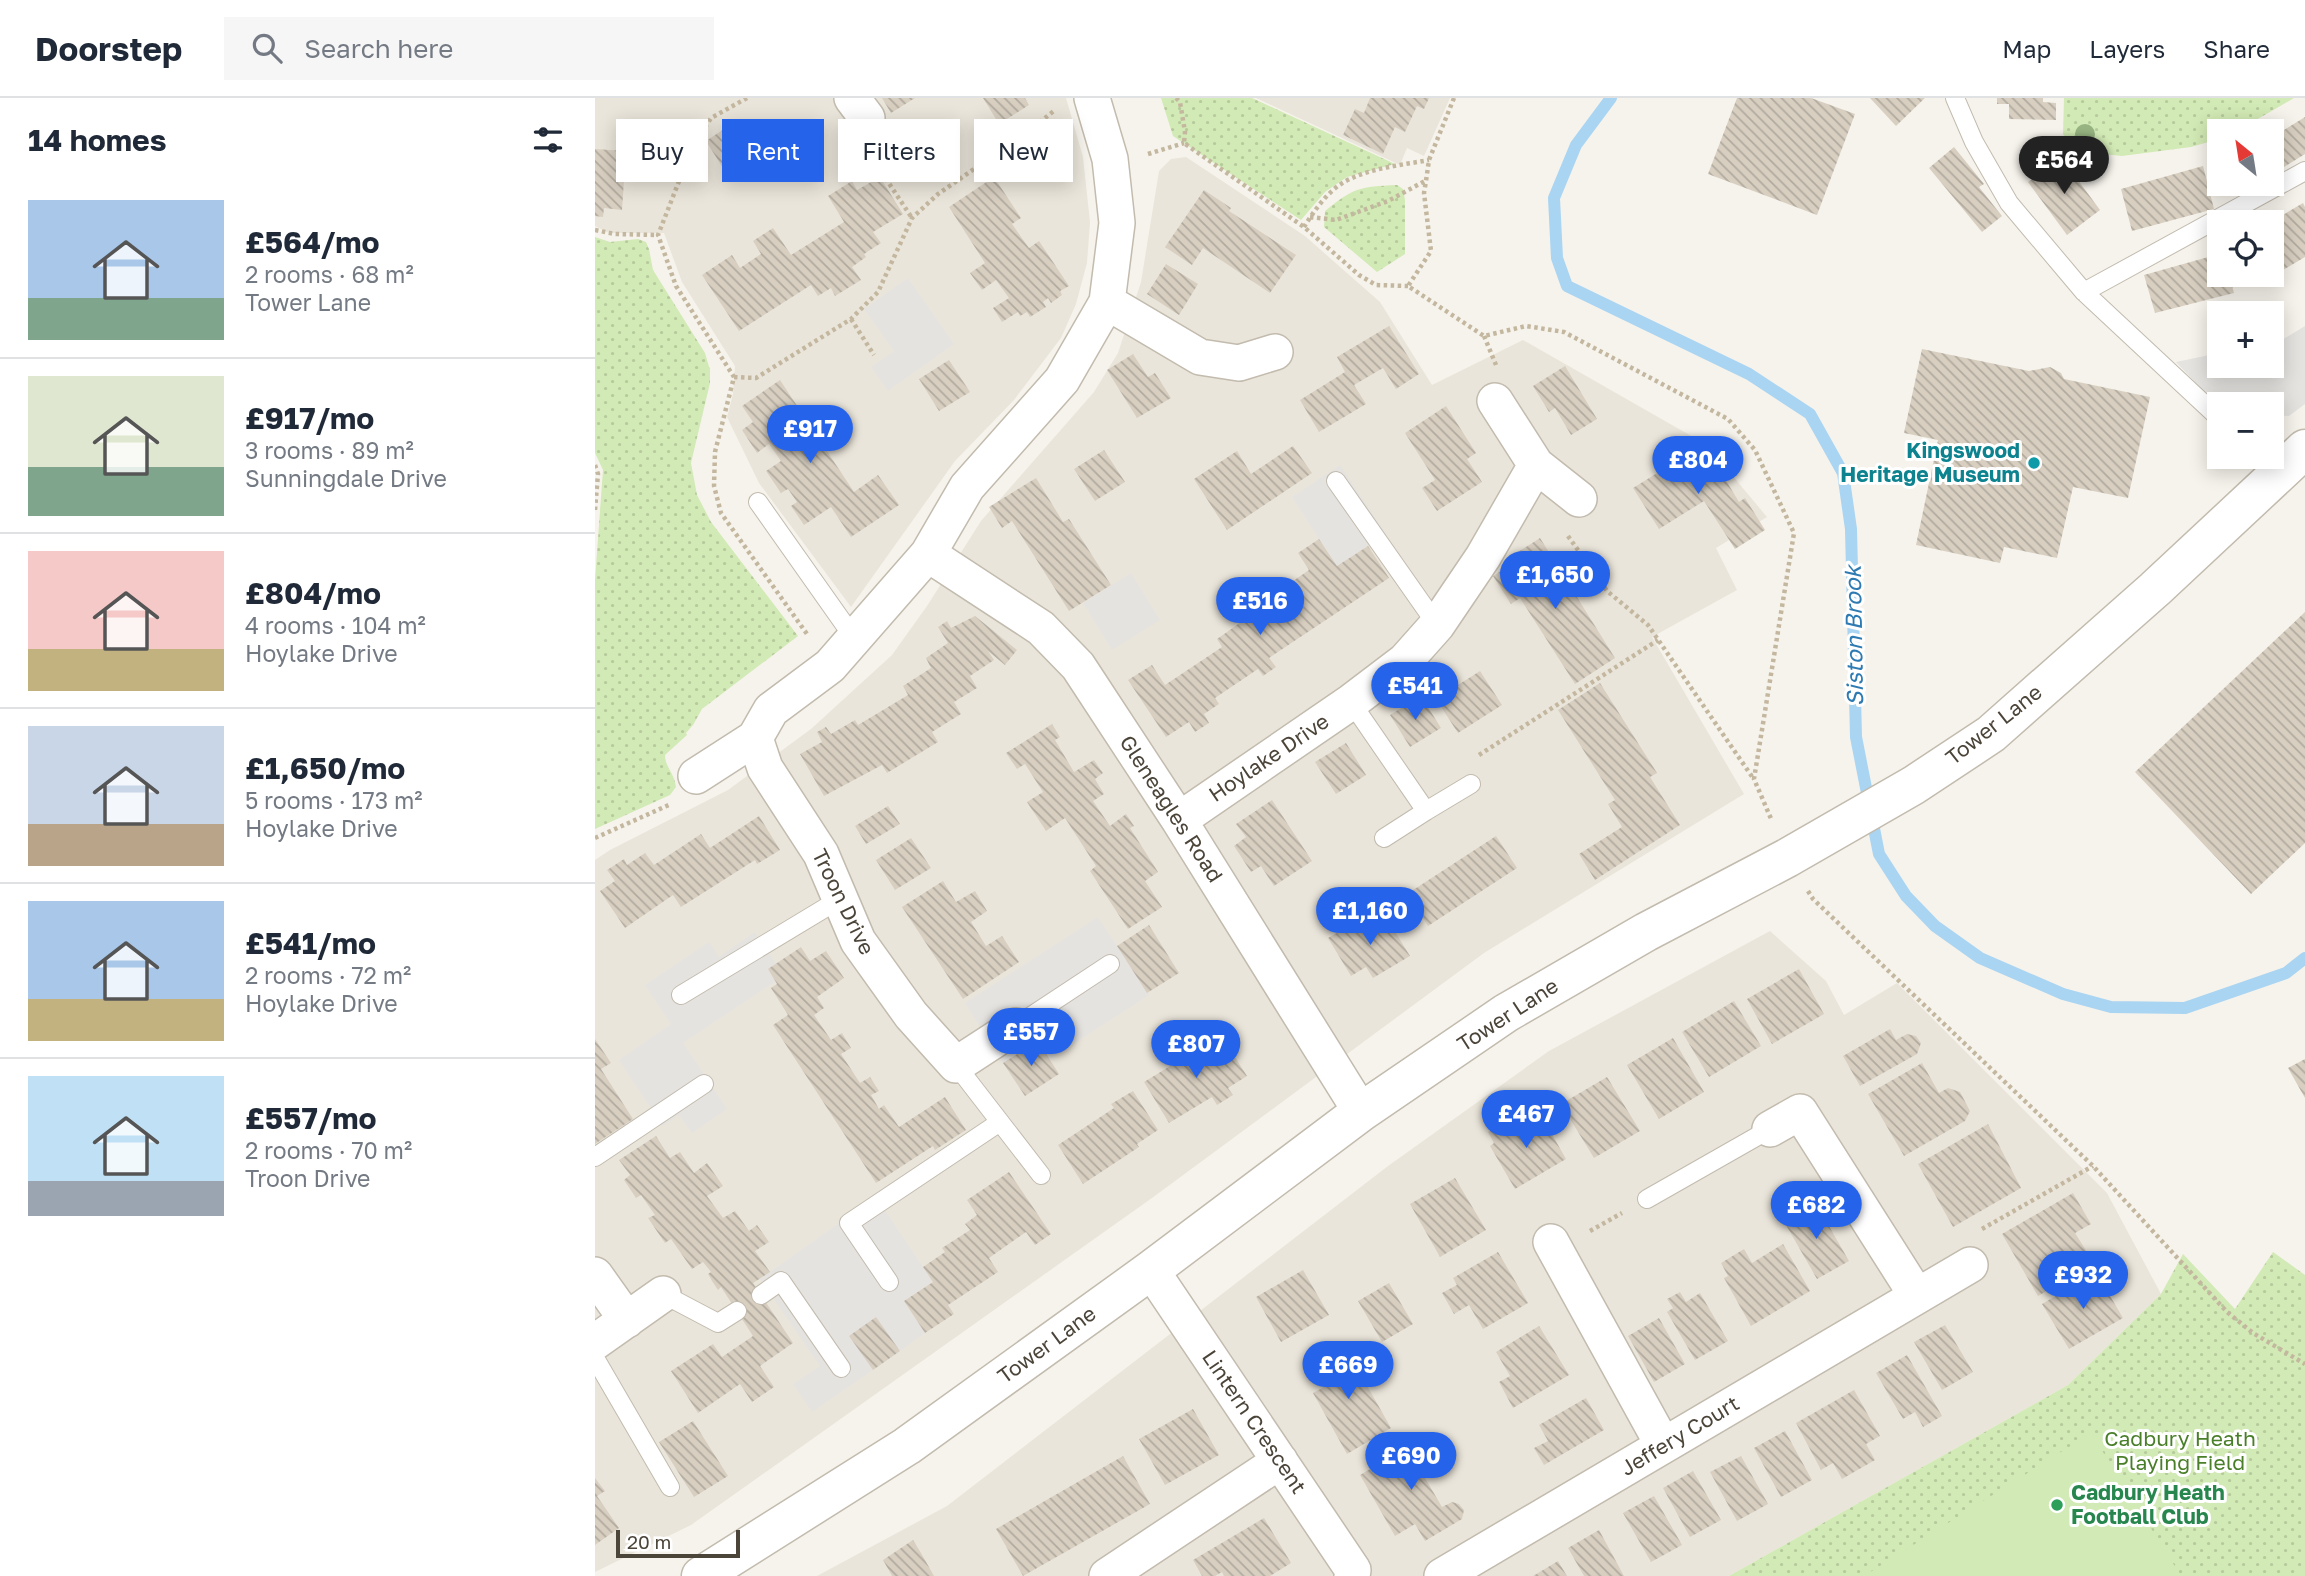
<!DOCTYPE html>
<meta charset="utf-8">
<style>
body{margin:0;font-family:"Golos Text",sans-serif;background:#f6f6f7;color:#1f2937;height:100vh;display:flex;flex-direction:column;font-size:26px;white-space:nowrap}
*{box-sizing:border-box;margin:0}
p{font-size:23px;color:#747a83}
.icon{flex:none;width:38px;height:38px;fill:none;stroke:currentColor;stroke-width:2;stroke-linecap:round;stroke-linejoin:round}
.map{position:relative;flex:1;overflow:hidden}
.side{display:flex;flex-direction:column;background:#fff;width:595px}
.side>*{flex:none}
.banner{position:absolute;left:21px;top:21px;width:665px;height:63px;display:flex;gap:14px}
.needle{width:46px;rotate:330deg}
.tools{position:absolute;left:1612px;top:21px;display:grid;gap:14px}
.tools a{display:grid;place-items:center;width:77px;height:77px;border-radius:0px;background:#fff;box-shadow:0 4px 18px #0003;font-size:35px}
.scale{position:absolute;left:21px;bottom:18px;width:124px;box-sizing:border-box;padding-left:7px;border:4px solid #4b4439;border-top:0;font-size:19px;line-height:24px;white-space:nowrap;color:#4b4439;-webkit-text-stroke:5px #fff;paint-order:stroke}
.price{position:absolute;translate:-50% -60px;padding:0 16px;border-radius:24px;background:#2563eb;color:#fff;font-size:23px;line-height:46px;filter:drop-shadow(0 2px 4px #0008)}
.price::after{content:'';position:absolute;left:50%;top:42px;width:21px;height:16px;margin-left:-10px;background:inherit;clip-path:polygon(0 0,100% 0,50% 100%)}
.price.current{background:#222;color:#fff}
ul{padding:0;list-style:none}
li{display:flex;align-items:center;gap:21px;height:175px;padding:0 28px}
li+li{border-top:2px solid #e0e1e3}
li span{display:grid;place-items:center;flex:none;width:196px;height:140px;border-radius:0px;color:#555}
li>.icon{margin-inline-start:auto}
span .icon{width:84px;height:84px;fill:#fffc;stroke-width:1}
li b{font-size:30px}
h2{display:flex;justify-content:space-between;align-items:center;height:84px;padding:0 28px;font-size:30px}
.chip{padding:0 24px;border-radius:0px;background:#fff;box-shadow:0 4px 18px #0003;font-size:24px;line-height:63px}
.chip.current{background:#2563eb;color:#fff}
header{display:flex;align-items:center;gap:42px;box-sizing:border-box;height:98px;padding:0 35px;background:#fff;border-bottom:2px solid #e0e1e3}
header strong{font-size:33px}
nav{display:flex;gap:38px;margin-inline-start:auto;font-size:24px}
.search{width:490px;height:63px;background:#f6f6f7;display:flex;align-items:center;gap:18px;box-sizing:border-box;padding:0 24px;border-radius:0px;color:#747a83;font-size:26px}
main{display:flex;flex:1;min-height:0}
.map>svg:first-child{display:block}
.residential{fill:#eae5da}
.grass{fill:url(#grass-dots)}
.garden{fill:#d2eab5}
.parking{fill:#e5e3e0}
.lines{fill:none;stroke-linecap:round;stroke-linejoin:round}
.stream{stroke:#a9d4f2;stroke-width:12}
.building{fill:url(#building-back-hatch)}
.service-casing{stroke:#c2bbae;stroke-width:20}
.minor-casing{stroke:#c2bbae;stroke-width:38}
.tertiary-casing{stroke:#c2bbae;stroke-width:41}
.path{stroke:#c4b79f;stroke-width:4.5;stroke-dasharray:3.5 3.5;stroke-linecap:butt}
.service{stroke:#fff;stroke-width:18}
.minor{stroke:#fff;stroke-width:35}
.tertiary{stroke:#fff;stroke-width:38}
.tree{fill:#97b381}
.culture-dot{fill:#0f9aa8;stroke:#fff;stroke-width:2.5}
.leisure-dot{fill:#2e9e5b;stroke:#fff;stroke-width:2.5}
.labels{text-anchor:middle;stroke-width:6;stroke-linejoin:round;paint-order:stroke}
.culture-label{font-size:21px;font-weight:bold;fill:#0d838f;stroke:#fff;text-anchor:end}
.street-label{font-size:21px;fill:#4b4439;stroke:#fff}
.park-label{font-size:21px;fill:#4a7f2a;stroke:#fff}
.leisure-label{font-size:21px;font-weight:bold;fill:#27864d;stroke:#fff;text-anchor:start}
.water-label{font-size:23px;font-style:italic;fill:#2e7ab2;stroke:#fff}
</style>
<header>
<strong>Doorstep</strong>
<div class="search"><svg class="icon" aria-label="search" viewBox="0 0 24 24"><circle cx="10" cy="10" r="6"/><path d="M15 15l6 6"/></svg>Search here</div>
<nav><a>Map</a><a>Layers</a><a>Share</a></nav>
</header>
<main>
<section class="side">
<h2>14 homes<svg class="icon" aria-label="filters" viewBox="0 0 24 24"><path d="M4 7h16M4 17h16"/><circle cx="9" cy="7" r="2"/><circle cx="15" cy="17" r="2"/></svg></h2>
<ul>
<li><span style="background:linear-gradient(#a9c7e8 70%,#7fa58c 0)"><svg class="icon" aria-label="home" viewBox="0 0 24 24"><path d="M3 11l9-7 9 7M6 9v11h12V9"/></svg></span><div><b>£564/mo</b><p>2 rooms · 68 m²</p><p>Tower Lane</p></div></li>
<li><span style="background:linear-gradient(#dfe7d0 65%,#7fa58c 0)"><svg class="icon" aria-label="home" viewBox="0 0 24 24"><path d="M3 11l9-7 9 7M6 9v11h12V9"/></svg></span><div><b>£917/mo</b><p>3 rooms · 89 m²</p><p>Sunningdale Drive</p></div></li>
<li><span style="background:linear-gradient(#f6c9c9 70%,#c2b280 0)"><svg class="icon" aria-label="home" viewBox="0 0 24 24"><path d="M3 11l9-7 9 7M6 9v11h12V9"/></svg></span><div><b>£804/mo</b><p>4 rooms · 104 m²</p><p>Hoylake Drive</p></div></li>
<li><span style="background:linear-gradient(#c9d6e8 70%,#b9a48a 0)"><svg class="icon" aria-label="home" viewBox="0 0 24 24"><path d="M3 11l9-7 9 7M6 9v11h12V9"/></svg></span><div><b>£1,650/mo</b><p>5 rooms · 173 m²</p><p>Hoylake Drive</p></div></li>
<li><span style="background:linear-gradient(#a9c7e8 70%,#c2b280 0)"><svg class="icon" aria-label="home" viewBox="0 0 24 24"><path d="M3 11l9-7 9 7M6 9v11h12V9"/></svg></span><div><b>£541/mo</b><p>2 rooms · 72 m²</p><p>Hoylake Drive</p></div></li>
<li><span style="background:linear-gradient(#bfe0f5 75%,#9aa5b1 0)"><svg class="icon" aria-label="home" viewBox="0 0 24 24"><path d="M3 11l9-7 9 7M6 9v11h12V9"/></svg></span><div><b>£557/mo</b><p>2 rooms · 70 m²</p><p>Troon Drive</p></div></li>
</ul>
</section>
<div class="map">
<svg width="1710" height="1478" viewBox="0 0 1710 1478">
<defs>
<pattern id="grass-dots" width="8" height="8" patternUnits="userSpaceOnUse" patternTransform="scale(1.75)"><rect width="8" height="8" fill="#d2eab5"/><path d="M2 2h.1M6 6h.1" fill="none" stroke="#b6ca9c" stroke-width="1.8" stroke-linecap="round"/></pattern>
<pattern id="building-back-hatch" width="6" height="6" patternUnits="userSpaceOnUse" patternTransform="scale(1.75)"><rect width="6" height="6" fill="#d8cfc1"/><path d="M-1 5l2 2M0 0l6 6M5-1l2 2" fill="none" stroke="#b1aa9e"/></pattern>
</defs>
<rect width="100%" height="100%" fill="#f6f3ec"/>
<!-- residential -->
<path class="residential" d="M0 0H471L488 59 495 124 492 165 481 206 466 240 419 302 360 363 256 509 164 385 132 319 138 296 140 268 87 184 69 135H14L0 128Z
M661 0H855L829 58 812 50 805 67Z
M591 59 710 138 785 204 837 287 928 242 1112 347 1172 419 1121 450 1142 492 1057 539 1149 696 889 855 557 1100 96 1427 0 1474V762L15 752 133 692 216 631 297 557 332 508 386 423 499 294 523 255 546 184 564 73 576 61Z
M1175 833 1231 883 1249 917 1302 885 1512 1095 1566 1196 1473 1287 1134 1478H222L352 1408 793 1068 954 953Z"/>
<!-- grass -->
<path class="grass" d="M566 0H657L800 66 752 79 730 94 706 122 578 38Z
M1469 0H1699L1642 33H1624V41L1596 49 1527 58 1480 53 1468 36Z
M802 87 808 91 810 102V156L782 174 729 129 730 113C760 89 764 89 802 87Z
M0 139 15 144 43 141 51 144 54 151 58 172 110 255 115 272V285L96 365 102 397 116 424 203 538 107 611 98 627 91 635 92 637 70 657C70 669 79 674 81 689L75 697 0 731V482L8 372 0 355Z
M1678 1154 1710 1177V1478H1134L1473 1287 1566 1196 1588 1156 1640 1211Z"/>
<!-- garden -->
<path class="garden" d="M1496 1335 1586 1478H1269Z"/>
<!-- parking -->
<path class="parking" d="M313 180 359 246 293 293 276 269 299 253 269 211Z
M1710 228V306L1694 318 1677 317 1676 306H1633L1614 299 1581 264 1624 255V268H1676L1677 248Z
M745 367 791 436 742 468 697 399Z
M536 475 565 522 517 552 488 505Z
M503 819 554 897 455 961 442 943 408 965 370 905Z
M160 834 181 866 173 871 181 883 88 945 132 1011 97 1035 84 1017 68 1028 24 962 76 926 50 887 114 844 124 859Z
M281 1099 338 1184 309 1203 330 1235 305 1253 255 1238 278 1272 217 1314 198 1286 225 1268 165 1181Z"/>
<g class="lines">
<!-- stream -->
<path class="stream" d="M1016 0 981 47 959 100 962 160 972 188 1154 276 1215 316 1248 375 1256 431 1261 639 1284 756 1311 798 1340 828 1385 860 1468 896 1516 909 1590 910 1691 875 1710 860"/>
</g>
<!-- building -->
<path class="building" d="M287 0H320L296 15Z
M388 0H430L434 7 404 26Z
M775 0H834L829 11 822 8 810 34 800 29 788 56 748 37 760 11 769 15Z
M1142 0H1216L1260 16 1222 117 1113 76Z
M1275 0H1330L1301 28Z
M1402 0H1448V4L1461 5V22L1414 21V6H1402Z
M1710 19V56L1676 77V40Z
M141 23 161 56 131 75 111 43Z
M1359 49 1389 86 1384 89 1407 118 1387 134 1334 70Z
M0 51 31 53 27 112 9 110 8 119 0 118Z
M1466 59 1505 112 1472 137 1433 84Z
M1608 68 1619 111 1537 133 1526 91Z
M285 79 308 116 278 134 286 145 269 156 271 159 257 169 266 182 240 198 236 190 223 198 216 187 144 233 107 177 137 157 145 170 166 156 158 143 178 130 196 157 249 124 233 98 257 83 262 92Z
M399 79 426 120 417 126 434 150 444 143 474 188 465 193 467 197 456 205 453 200 448 204 451 209 435 219 432 214 425 218 423 214 407 224 398 210 414 200 401 182 387 192 375 175 390 165 354 109Z
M609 92 636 110 634 113 701 157 675 195 608 150 597 167 570 149Z
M1708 105 1710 109V159L1673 181 1670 177H1676V124Z
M1624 156V177H1634L1639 195 1560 215 1549 177Z
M571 166 603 186 584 217 552 196Z
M794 228 824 276 801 291 788 270 759 287 771 306 724 334 705 302 750 274 742 259Z
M1327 251 1434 273 1455 269 1466 275 1469 281 1555 299 1533 400 1478 389 1462 460 1409 449 1405 465 1321 447 1343 342 1309 335Z
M538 256 553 279 560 275 576 300 542 320 512 272Z
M354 262 375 294 344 313 324 281Z
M970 268 1002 321 976 337 960 310 954 314 938 288Z
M185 282 259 394 283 377 304 407 256 439 236 409 209 427 196 408 202 404 193 391 186 395 171 373 186 363 174 346 162 355 147 332 158 324 147 308Z
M851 308 881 355 872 361 887 384 842 413 827 390 840 382 810 335Z
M1109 346 1144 404 1150 400 1170 432 1140 451 1109 403 1064 431 1038 390Z
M698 348 717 375 632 432 599 381 642 353 656 376Z
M509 352 530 384 500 403 479 371Z
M441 380 468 424 474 421 516 487 474 513 417 423 407 430 394 409Z
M945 440 1020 560 980 586 925 500 916 506 898 478 926 460 923 454Z
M724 441 742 468 773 448 794 480 674 560 681 569 668 578 663 571 620 600 624 606 609 616 614 625 600 634 594 624 571 639 533 582 557 567 570 587 627 549 622 541 649 522 647 518 714 472 703 455Z
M1710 514V745L1656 796 1540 674Z
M380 518 422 552 410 567 393 553 399 562 375 578 382 590 359 604 366 616 337 634 343 644 292 675 287 667 229 698 205 656 227 644 222 634 231 629 236 636 260 622 263 627 313 597 308 588 336 570 331 560 353 545 343 529 352 523 356 530Z
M885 573 907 607 863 635 841 601Z
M1005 585 1062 675 1055 679 1085 727 1000 782 984 756 1027 729 1013 706 1020 702 963 612Z
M826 598 846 630 815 649 795 617Z
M457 626 465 639 460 642 479 674 499 662 508 675 500 681 509 696 498 703 515 728 531 716 539 728 535 730 563 774 550 783 567 809 533 831 495 773 501 768 470 720 451 733 432 704 448 694 430 666 422 671 411 655Z
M751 645 771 677 741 696 720 664Z
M677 702 717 763 679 788 666 768 656 774 639 748 651 739 641 726Z
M293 708 305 726 271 746 260 728Z
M164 718 185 752 162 766 160 762 86 809 78 797 30 830 5 793 20 783 12 772 29 761 32 767 50 755 59 767 106 736 115 750Z
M901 738 922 770 833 828 812 796Z
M316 740 336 770 300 792 281 762Z
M348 783 361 804 380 793 392 813 376 824 391 848 407 838 424 864 368 901 307 809Z
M788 814 815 858 778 880 771 869 756 878 733 840 761 824 764 829Z
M554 827 584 875 552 895 522 848Z
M206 849 215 863 231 853 249 880 222 899 229 910 219 917 236 942 247 935 256 950 246 956 265 985 275 979 284 993 276 997 284 1011 289 1007 304 1029 350 999 371 1032 340 1052 338 1048 281 1085 178 927 193 917 176 890 182 886 173 871Z
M1204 871 1229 916 1177 946 1152 901Z
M1139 903 1166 948 1114 979 1087 934Z
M1295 931 1301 942 1312 936 1321 938 1326 945 1322 956 1265 988 1248 958Z
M626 937 652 978 633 990 638 997 622 1007 617 999 574 1025 549 984Z
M1078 940 1109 994 1064 1021 1032 967Z
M0 941 16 965 6 971 38 1021 0 1046Z
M443 943 464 976 430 998 408 965Z
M1710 961V1000L1693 970Z
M1327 965 1344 995 1353 990 1365 994 1375 1013 1370 1023 1309 1058 1273 996Z
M1012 979 1045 1033 999 1060 966 1006Z
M538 993 563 1032 542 1046 544 1049 488 1086 463 1047 519 1010 516 1006Z
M946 1017 971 1061 920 1091 895 1048 899 1045 893 1034 913 1022 919 1033Z
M1393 1026 1426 1090 1358 1129 1323 1066Z
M61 1038 75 1060 85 1054 99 1075 112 1065 128 1088 112 1098 128 1120 140 1113 154 1133 162 1127 174 1144 160 1153 175 1174 158 1185 198 1245 165 1268 179 1289 157 1304 145 1286 103 1315 76 1273 118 1246 127 1259 158 1238 126 1189 123 1192 117 1183 113 1176 116 1174 108 1164 97 1171 76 1141 70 1145 53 1120 60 1117 46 1097 41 1100 29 1082 35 1077 24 1062Z
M414 1074 456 1136 440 1147 431 1134 394 1160 403 1174 353 1207 359 1216 330 1235 309 1203 338 1184 328 1169 350 1154 347 1150 375 1132 370 1126 382 1117 372 1102Z
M860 1080 891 1132 845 1159 815 1106Z
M1478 1095 1496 1126 1480 1135 1499 1165 1443 1198 1407 1136Z
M1223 1109 1254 1163 1222 1181 1187 1120 1204 1110 1209 1118Z
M1188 1146 1215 1193 1156 1228 1129 1180 1133 1178 1126 1165 1149 1151 1157 1165Z
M903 1154 933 1205 888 1231 874 1207 859 1216 847 1195 862 1187 858 1180Z
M708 1172 734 1217 686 1244 661 1199Z
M1501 1174 1528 1220 1474 1251 1447 1206Z
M794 1185 818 1226 787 1244 763 1203Z
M1085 1194 1091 1204 1105 1195 1133 1243 1100 1262 1072 1214 1078 1210 1072 1201Z
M281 1219 305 1253 278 1272 254 1238Z
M1064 1220 1090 1266 1059 1284 1033 1238Z
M1350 1227 1378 1274 1347 1292 1319 1244Z
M944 1228 974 1277 918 1310 904 1284 915 1278 901 1254Z
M749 1247 796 1330 752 1356 718 1295 729 1289 716 1266Z
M1312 1257 1347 1318 1328 1329 1320 1314 1308 1321 1281 1275Z
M1259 1292 1285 1338 1271 1346 1280 1362 1247 1381 1238 1365 1226 1372 1201 1325Z
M991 1300 1009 1332 949 1367 939 1350 953 1343 944 1327Z
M598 1311 624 1357 570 1387 544 1341Z
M98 1323 133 1378 99 1399 64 1344Z
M1190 1333 1217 1382 1186 1399 1159 1350Z
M830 1339 848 1369 830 1380 847 1409 857 1404 864 1406 869 1412 867 1421 830 1443 820 1426 800 1438 765 1377Z
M528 1358 555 1406 428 1478 401 1431Z
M1146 1358 1173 1406 1142 1423 1115 1374Z
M1098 1373 1126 1422 1095 1439 1068 1390Z
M0 1380 10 1393 2 1398 24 1430 0 1447Z
M1059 1398 1087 1447 1056 1464 1028 1415Z
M669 1420 696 1465 675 1478H629L627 1474 620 1478H607L598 1462Z
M1004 1432 1029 1478H989L973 1450Z
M318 1442 326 1455 339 1478H297L288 1462Z
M963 1463 972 1478H938Z"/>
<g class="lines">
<!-- service casing -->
<g class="service-casing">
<path id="service" d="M1360 0 1379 44 1414 105 1489 194 1624 320
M1489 194 1710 73
M741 383 842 527
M163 404 259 540
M756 604 831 713 789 740
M831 713 876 686
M86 897 245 801
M421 928 515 866
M361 967 446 1077
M0 1059 109 986
M1052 1101 1175 1031
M294 1184 254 1125 405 1024
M68 1196 123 1225 142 1213
M166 1197 186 1183 246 1270
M0 1260 75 1389"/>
</g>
<!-- minor casing -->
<g class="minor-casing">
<path id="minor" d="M257 0 272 20
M512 204 605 259 644 265 680 254
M900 303 941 367 984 401
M333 456 446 530 483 568 584 722 766 1014
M160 640 170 670 226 756 263 843 316 917 361 967 421 928
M101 678 160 640 176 612 235 568 333 456 372 389 467 282 512 204 522 125 515 61 497 0
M584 722 756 604 810 563 842 527 888 459 941 367
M1175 1031 1205 1014 1322 1198
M956 1144 1068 1347
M556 1172 758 1472 757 1478
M0 1177 32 1222
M0 1244 68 1196
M512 1478 685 1363
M847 1478 1375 1167"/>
</g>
<!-- tertiary casing -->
<g class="tertiary-casing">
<path id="tertiary" d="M106 1478 312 1348 556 1172 766 1014 911 915 1051 834 1192 760 1319 687 1396 636 1560 491 1710 351"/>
</g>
<!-- path -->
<path class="path" d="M152 0 116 20 97 50 63 137 81 188 139 279 120 354 119 388 126 415 212 536
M581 0 585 4 590 34 589 45 709 129 764 177 781 187 813 188
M859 0 834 62 831 83 829 95 836 153 813 188 889 238 931 228 969 234 1133 321 1160 352 1199 435 1159 681 1177 723
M553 56 589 45
M275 57 317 120
M715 119 741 122 793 103 830 83
M709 129C719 113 732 94 749 84 774 70 807 67 834 62
M0 132 20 136 63 137
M256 221 279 257
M889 238 901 267
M139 279 161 280 256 221 283 194 317 120 343 96 435 32 460 12
M0 367 3 376 0 412
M973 438 1012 493 1053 527 1158 680
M884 657 1063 542
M0 740 76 706
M1213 793 1218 801 1498 1068 1632 1214 1658 1235 1710 1266
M1387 1131 1498 1068
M995 1133 1027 1115"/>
<!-- service -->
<use href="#service" class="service"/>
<!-- minor -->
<use href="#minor" class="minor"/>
<!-- tertiary -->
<use href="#tertiary" class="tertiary"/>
</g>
<!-- trees -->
<circle class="tree" cx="1490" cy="36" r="10"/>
<!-- markers -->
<circle class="culture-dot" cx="1439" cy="365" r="7"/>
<circle class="leisure-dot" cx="1462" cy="1407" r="7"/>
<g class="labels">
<!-- culture labels -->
<g class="culture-label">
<text x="1425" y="360">Kingswood<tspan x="1425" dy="24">Heritage Museum</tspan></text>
</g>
<!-- street labels -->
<g class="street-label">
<text transform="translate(1399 627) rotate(-38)" y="7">Tower Lane</text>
<text transform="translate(674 660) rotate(-34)" y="7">Hoylake Drive</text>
<text transform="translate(576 711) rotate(57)" y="7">Gleneagles Road</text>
<text transform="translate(248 804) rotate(64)" y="7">Troon Drive</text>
<text transform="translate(913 917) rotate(-33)" y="7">Tower Lane</text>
<text transform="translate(452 1247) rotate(-36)" y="7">Tower Lane</text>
<text transform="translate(659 1324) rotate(56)" y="7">Lintern Crescent</text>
<text transform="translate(1085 1338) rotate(-31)" y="7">Jeffery Court</text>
</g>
<!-- park labels -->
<g class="park-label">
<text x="1585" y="1348">Cadbury Heath<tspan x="1585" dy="24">Playing Field</tspan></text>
</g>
<!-- leisure labels -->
<g class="leisure-label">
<text x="1476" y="1402">Cadbury Heath<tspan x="1476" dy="24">Football Club</tspan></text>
</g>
<!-- water labels -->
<g class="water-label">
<text transform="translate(1259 538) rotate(-91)" y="8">Siston Brook</text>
</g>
</g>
</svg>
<div class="tools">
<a><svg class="needle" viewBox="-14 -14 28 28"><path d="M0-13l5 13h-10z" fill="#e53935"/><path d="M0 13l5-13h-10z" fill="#747a83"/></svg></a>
<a><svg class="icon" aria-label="locate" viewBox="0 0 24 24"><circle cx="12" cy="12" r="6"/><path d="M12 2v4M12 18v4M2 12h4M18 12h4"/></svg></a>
<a>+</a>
<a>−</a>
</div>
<div class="scale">20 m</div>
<b class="price current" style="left:1469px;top:98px">£564</b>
<b class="price" style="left:215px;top:367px">£917</b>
<b class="price" style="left:1103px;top:398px">£804</b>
<b class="price" style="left:960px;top:513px">£1,650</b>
<b class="price" style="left:665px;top:539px">£516</b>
<b class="price" style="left:820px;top:624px">£541</b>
<b class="price" style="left:775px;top:849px">£1,160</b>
<b class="price" style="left:436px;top:970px">£557</b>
<b class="price" style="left:601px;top:982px">£807</b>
<b class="price" style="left:931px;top:1052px">£467</b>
<b class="price" style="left:1221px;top:1143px">£682</b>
<b class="price" style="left:1488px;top:1213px">£932</b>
<b class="price" style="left:753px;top:1303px">£669</b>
<b class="price" style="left:816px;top:1394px">£690</b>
<div class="banner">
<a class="chip">Buy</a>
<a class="chip current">Rent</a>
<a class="chip">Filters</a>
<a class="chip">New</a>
</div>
</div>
</main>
